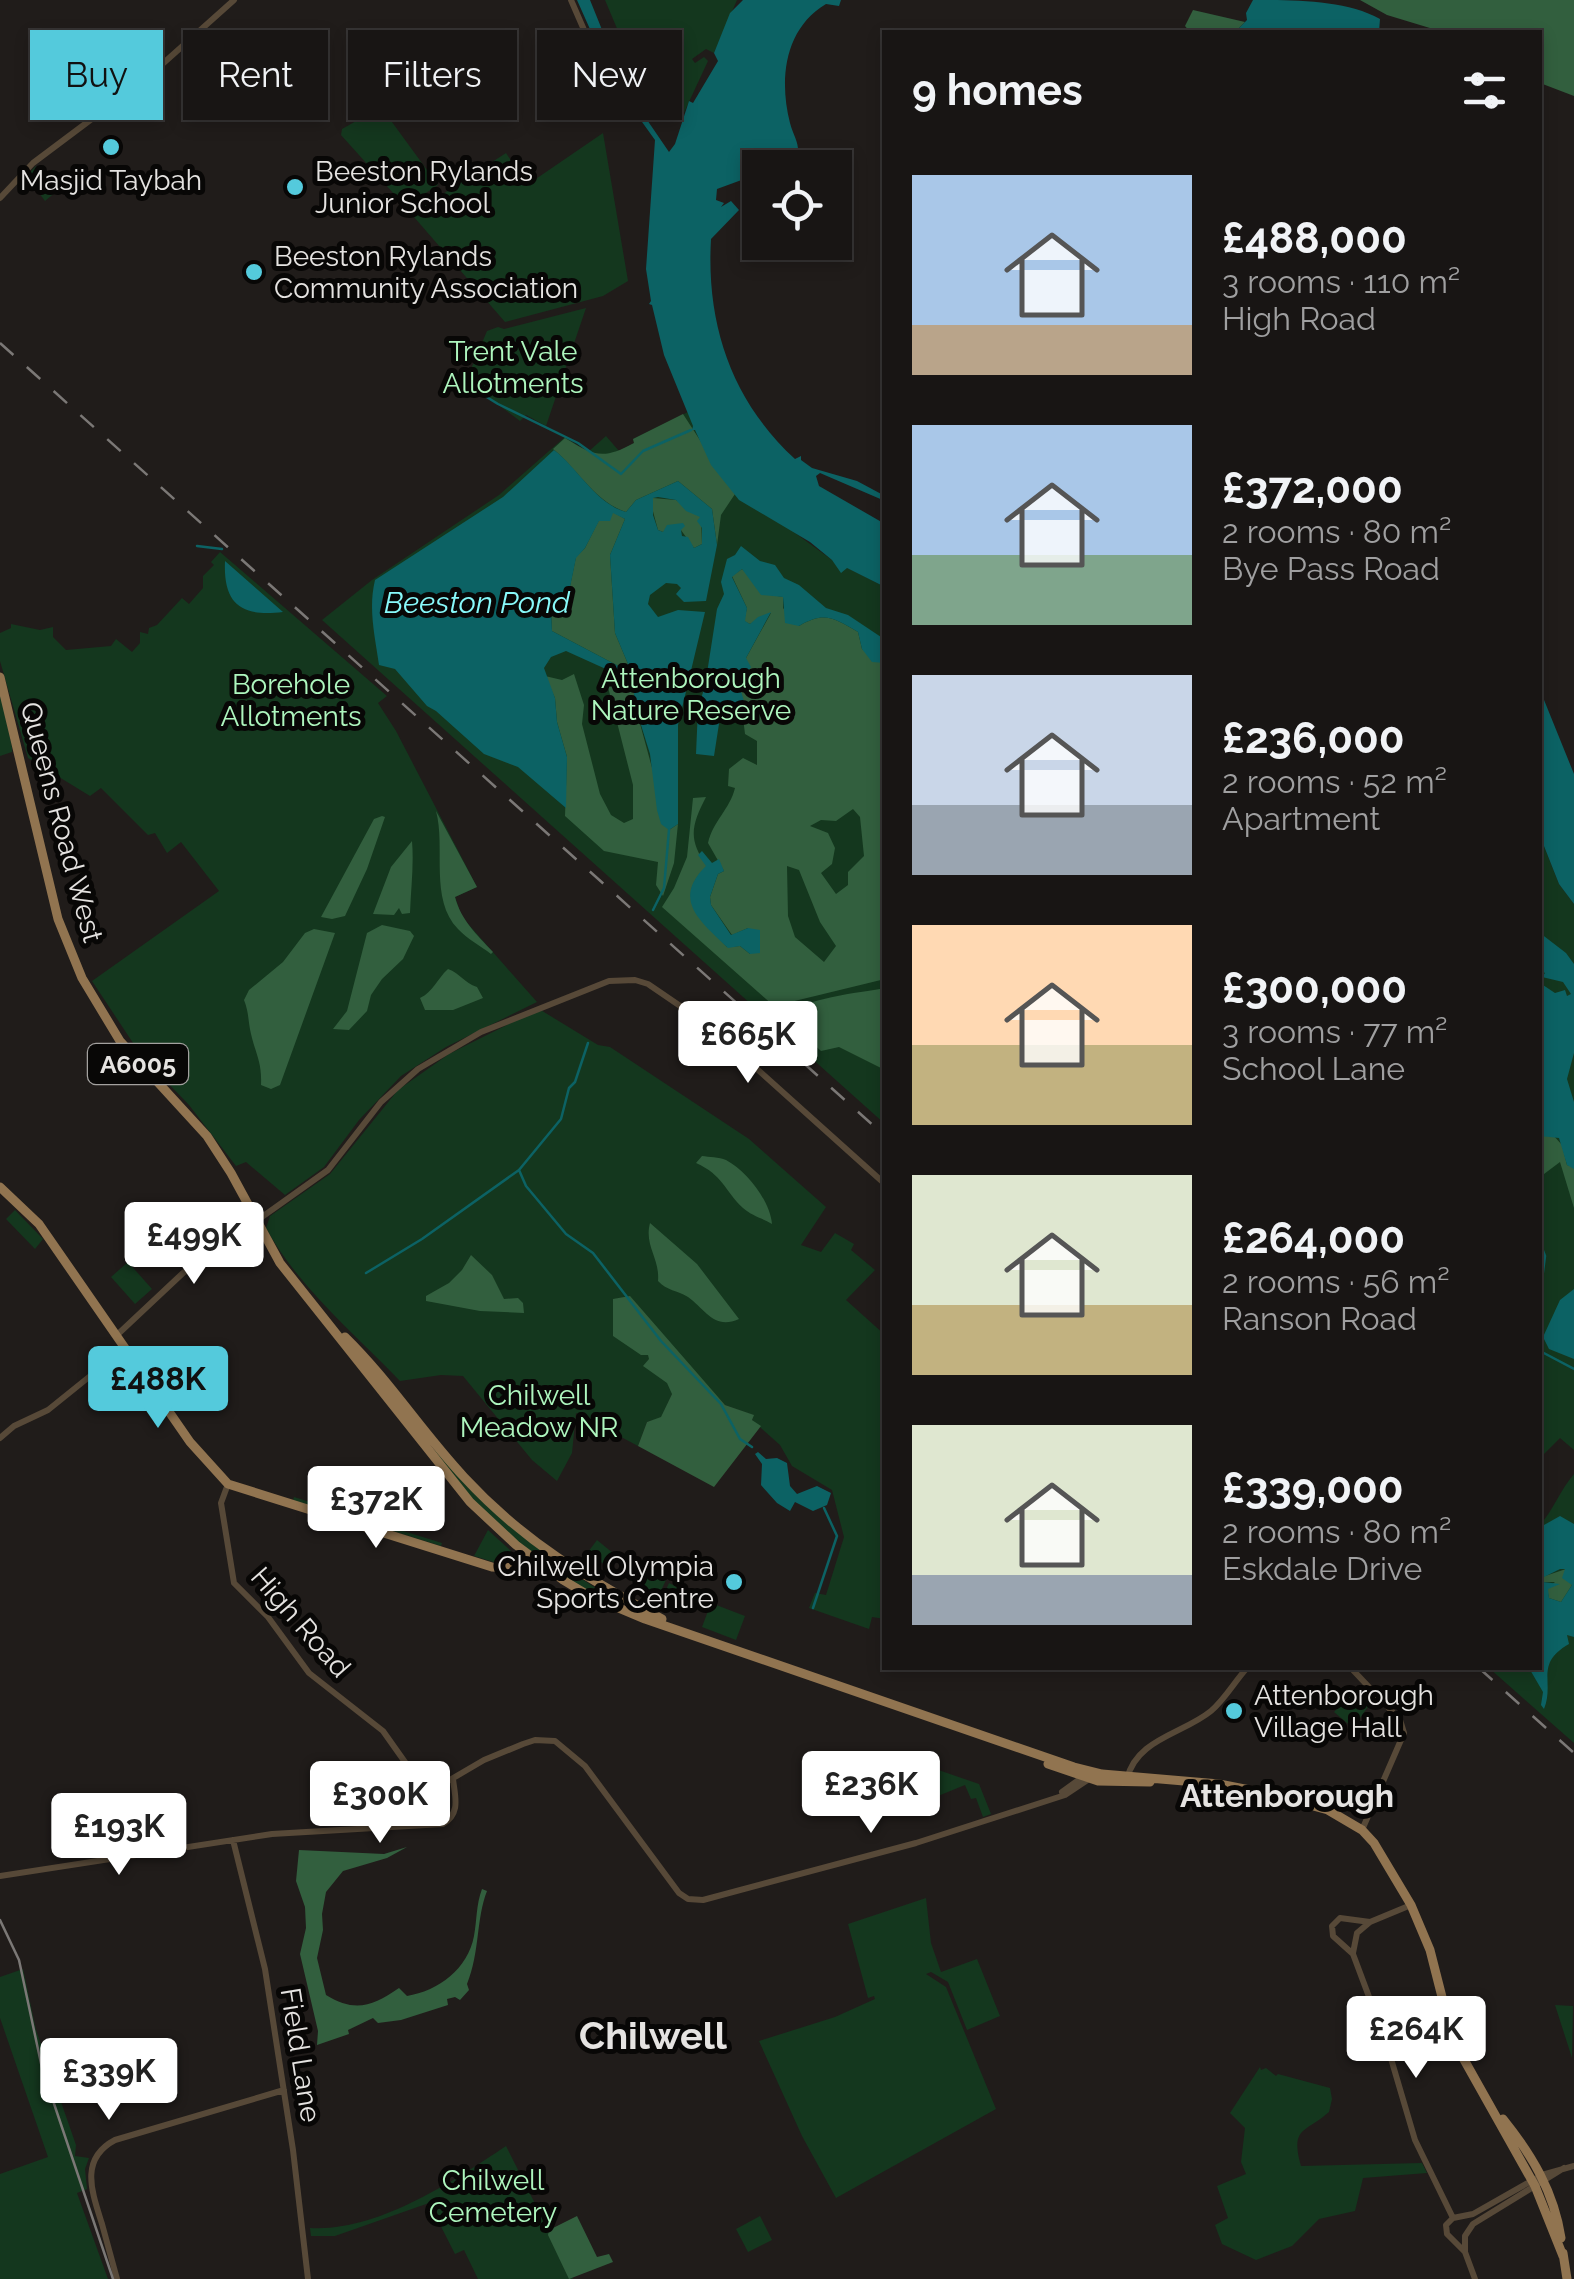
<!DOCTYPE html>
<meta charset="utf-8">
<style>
body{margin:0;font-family:Raleway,sans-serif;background:#211e1d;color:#f1f3f6;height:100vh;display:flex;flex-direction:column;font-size:38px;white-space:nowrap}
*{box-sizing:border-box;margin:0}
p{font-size:32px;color:#9f9fa0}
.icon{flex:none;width:55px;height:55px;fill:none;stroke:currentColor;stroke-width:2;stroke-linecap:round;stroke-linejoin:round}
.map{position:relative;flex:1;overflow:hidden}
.drawer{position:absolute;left:882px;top:30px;width:660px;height:1640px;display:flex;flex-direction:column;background:#181514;border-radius:0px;box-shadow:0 5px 15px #0003,0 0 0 2px #363434}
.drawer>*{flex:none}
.guide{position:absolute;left:30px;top:30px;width:702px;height:90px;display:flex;gap:20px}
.buttons{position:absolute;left:742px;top:150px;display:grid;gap:20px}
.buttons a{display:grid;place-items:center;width:110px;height:110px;border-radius:0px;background:#181514;box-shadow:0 5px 15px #0003,0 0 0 2px #363434;font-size:50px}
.price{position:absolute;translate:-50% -85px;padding:0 22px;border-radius:10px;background:#fff;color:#222;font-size:32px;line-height:65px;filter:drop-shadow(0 2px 5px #0008)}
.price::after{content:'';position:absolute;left:50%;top:60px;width:30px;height:22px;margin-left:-15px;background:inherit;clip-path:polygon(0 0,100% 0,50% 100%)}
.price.on{background:#54cadc;color:#111}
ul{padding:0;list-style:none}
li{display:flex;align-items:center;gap:30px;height:250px;padding:0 30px}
li span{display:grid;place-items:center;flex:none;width:280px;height:200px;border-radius:0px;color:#555}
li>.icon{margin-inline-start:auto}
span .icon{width:120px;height:120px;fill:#fffc;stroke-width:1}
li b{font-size:42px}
h2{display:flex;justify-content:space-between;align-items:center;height:120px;padding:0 30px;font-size:42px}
.pill{padding:0 35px;border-radius:0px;background:#181514;box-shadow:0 5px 15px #0003,0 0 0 2px #363434;font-size:35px;line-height:90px}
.pill.on{background:#54cadc;color:#111}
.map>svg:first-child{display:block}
.green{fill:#14371e}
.forest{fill:#325f3e;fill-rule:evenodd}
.water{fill:#0c6264;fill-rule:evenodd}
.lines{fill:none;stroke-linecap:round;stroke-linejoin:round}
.stream{stroke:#0c6264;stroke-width:2.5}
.minor{stroke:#574938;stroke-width:6}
.major{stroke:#917450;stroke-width:9}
.tram{stroke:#7b7876;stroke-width:2.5}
.rail{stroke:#7b7876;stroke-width:2.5;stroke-dasharray:18 18;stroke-linecap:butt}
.poi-dot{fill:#54cadc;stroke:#080706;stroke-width:4}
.labels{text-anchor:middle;stroke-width:10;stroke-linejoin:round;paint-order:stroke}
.shield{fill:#080706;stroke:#a3a19f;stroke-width:2.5}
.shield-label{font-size:25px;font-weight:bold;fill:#e5e3e1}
.poi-label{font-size:28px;fill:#e5e3e1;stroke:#080706;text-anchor:start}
.park-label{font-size:28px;fill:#aef6be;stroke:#080706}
.street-label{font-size:28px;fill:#e5e3e1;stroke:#080706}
.water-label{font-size:30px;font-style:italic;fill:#88f9fa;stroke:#080706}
.quarter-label{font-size:32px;font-weight:bold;fill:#e5e3e1;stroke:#080706}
.district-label{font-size:38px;font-weight:bold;fill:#e5e3e1;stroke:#080706}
</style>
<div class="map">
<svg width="1574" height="2279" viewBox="0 0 1574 2279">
<rect width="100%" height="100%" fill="#201c1a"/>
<!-- green -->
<path class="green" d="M605 0H737L714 53 706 49 692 59 695 63 704 57 708 61 681 119 666 108 671 98 669 95 684 75 672 72 652 88 646 87 637 76Z
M381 107 438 185 409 204H403L341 135 342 129Z
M603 133 628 281 603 296 505 322 414 217 415 212 506 153 527 185Z
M36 166 39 171 43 169 58 190 45 201 28 178 29 173Z
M586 308 546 426 526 415 520 421 485 395 468 376 487 331 498 327 504 329Z
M688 412 728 484 832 560 885 587V1124L322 620 372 580 499 495 565 437 588 452 606 436 619 451 634 443 633 439Z
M220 552 387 696 378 703 396 731 477 887 455 897 462 917 537 1002 446 1047 401 1076 359 1120 324 1167 285 1195 246 1162 236 1166 189 1105 141 1055 92 981 219 891 181 842 167 853 155 833 148 835 101 788 90 796 28 758 0 661V633L11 628V624L40 630 53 627V637L66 650 111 646 116 639 132 652 140 643V632L148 634 149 628 157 625 182 598 189 604 203 588V576L214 565 211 562Z
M0 690 12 747V752L0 756Z
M1540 836 1559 884 1574 904V1450L1560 1438 1540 1458Z
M539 1009 598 1045 610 1047 749 1139 826 1207 801 1245 821 1252 835 1233 854 1244 851 1250 875 1270 846 1300 885 1335V1619L872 1617 869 1629 809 1608 815 1593 826 1595 844 1537 832 1490 792 1466 780 1445 752 1420 753 1415 725 1405 699 1378 672 1394 661 1418 647 1422 638 1446 576 1413 572 1453 557 1481 532 1460 463 1376 441 1375 400 1381C353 1332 299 1288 266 1228L270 1216 330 1174 398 1090 449 1054Z
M15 1210 43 1239 35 1249 6 1219Z
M128 1262 152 1289 135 1304 111 1277Z
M432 1447C491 1508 537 1554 611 1597V1601C540 1573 473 1511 432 1447Z
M1574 1474V1743L1489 1668H1540V1525C1554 1509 1560 1490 1574 1474Z
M294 1497 442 1543 441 1546 293 1500Z
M488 1530 511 1551 509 1561 500 1564 474 1556Z
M597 1540 619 1558 610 1569 588 1552Z
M636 1565 666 1580 659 1595 628 1579Z
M669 1583 698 1597 691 1610 663 1596Z
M711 1603 745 1616 736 1640 702 1627Z
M1351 1693 1366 1695 1372 1701 1353 1728 1334 1712Z
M892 1754 979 1784 991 1814 983 1817 976 1798 971 1799 965 1785 911 1807Z
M926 1898 931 1943 941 1972 977 1959 1000 2016 967 2030 948 1982 931 1972 926 1974 946 1987 996 2109 836 2198 802 2136 759 2041 835 2017 875 1999 874 1996 868 1998 848 1924Z
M23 1969 36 2030 76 2145 75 2156 89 2158 85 2169 87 2189 77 2193 108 2279H0V2174L48 2157 0 2018V1977Z
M1555 2005 1573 2006 1572 2058Z
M1260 2067 1261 2070 1266 2068 1276 2076 1278 2074 1330 2088 1332 2099 1329 2112C1305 2133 1290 2127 1301 2166L1422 2163 1427 2173 1363 2178 1355 2211 1319 2219 1292 2246 1256 2260 1222 2244 1215 2225 1228 2218 1217 2186 1246 2174 1241 2162 1245 2128 1230 2113Z
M506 2146 573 2279H478L464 2250 455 2254 429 2203 335 2236H311L310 2228C377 2232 452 2182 506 2146Z
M760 2216 772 2240 748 2252 736 2229Z"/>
<!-- forest -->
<path class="forest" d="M1360 0H1574V96L1540 83V32H1443L1387 15Z
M1193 10 1245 22 1235 32H1190L1185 26Z
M683 414 735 494 721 515 717 545 712 509 678 481 636 500 626 512C595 502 577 468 553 449L565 438C594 456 603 460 634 443L633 439Z
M653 498 676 500 701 517 702 544 694 548 678 526 663 532 658 530 651 504Z
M613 512 625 519 610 555 615 633 628 664 624 669 552 631 551 609 555 599 567 601 576 557 585 548 599 520Z
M742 569 772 595 783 597V608L799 626C825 611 833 618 858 632L862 649 885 663V979L774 1006 662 907 674 888 687 857 693 798 706 797C691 826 688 840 707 866 671 900 703 920 727 947L740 946 750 954 748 928 732 935 711 905 710 897 718 874 724 871 708 843C713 821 730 809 735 788L728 786 729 769 743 758 757 765V741L745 734 739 685 747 676 746 658 771 613 750 624 744 621 747 608 732 576ZM853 809 860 817 864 856 848 872V885L836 894 821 873 832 864 835 848 828 833 810 826 821 820 836 821ZM787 866 799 870 820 922 836 946 824 962 795 937 788 916Z
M609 670 633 686 636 709 669 830 678 824 674 863 663 896 656 885 658 862 604 851 565 816 567 757 557 722 555 698 545 676 562 680 574 674 584 705 582 724 600 794 611 815 624 823 633 819V785L607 683Z
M436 811 477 887 455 897C461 920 477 935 493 952L491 954C481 946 467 939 458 929 429 899 446 848 436 811Z
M382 816 385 817 367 869 345 916 332 919 321 917 374 819Z
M412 841C414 865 411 887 410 913L402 914 399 908 394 915 373 914 391 867Z
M382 925 410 931 414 936 403 959 382 979 371 995 367 1011 349 1030 333 1029 347 1011 367 933Z
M314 929 335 933 280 1085 271 1089 261 1085C262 1062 256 1055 251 1034 248 1022 249 1012 244 1000L249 990 283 962 305 933Z
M448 969C460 973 464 983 477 987L483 998 453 1010H425L420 998C433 992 437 979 448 969Z
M885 988V1070L839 1047 821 1051 784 1017C802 998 859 993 885 988Z
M1553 1135 1562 1145 1567 1165 1574 1167V1208L1560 1162 1540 1177V1136Z
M702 1156C709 1157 719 1157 726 1160 747 1171 770 1201 772 1224 762 1218 752 1216 743 1208 724 1190 723 1175 696 1163Z
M650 1223 697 1264 739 1319C714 1330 706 1310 688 1297 677 1290 667 1291 658 1281 660 1258 644 1246 650 1223Z
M471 1255 492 1275 504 1299 518 1298 523 1303 524 1313 480 1311 426 1301V1296L449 1283 462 1270Z
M630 1296 725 1405 754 1415 752 1420 761 1426 714 1487 638 1446 647 1422 661 1417 672 1394 667 1383 643 1366 649 1359 648 1355H641L613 1336V1299Z
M1566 1569 1572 1585 1561 1602 1549 1598 1547 1588 1555 1582H1542V1577Z
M407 1847 387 1858 343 1871 326 1892 322 1914 323 1930 317 1958 326 1995C355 2013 373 2006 399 1988L407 1996C438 1991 468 1969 474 1936 477 1920 476 1905 482 1889L487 1891C476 1919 480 1952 467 1984L469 1990 460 2000 455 1997 447 1999 448 2005 401 2020 378 2023 373 2018 348 2030 349 2034 317 2045 318 2031 300 1954 306 1928 305 1907 296 1881 299 1850 384 1854Z
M577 2216 597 2257 609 2254 613 2262 569 2279 548 2235 549 2230Z"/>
<!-- water -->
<path class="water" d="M577 0H590L613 57 635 94 647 96 674 74 676 77 641 111 669 152 675 144 689 101 693 103 718 61 714 53 730 13 743 0H841L839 6 826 4C784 29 779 80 790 123 794 138 801 144 797 161H801L796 167 760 168V191L756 193 746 183 747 178 717 189 716 200 724 203 721 207 731 201 739 210 711 239C706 325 732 401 795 459L801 456V460L812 468 857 481 885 496V501L820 473 816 476 819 486 885 524V587L847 568 841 573 832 560 810 542 739 500 711 465 695 430H692L693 426 664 355 652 305 649 304 651 301 646 269 655 140 614 83Z
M1253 0C1295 0 1346 0 1380 19L1379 32H1235L1247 20 1246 13Z
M554 450C578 468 595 503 626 512L636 500 678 481 712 509 717 545 706 601 684 602 676 594 681 588 677 584 666 583 650 595 648 604 658 617 678 610 705 612 678 725V824L669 830 661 824 657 810 650 754 636 709 633 686 608 670 566 651 551 657 544 668 555 698 557 722 567 757 566 808 518 767 484 754 436 711 427 706 395 669 379 665C375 636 368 609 375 580L503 497ZM658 497 676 500 686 511 700 517 697 521 702 528V544L694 548 688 537 682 536 681 530 685 526 683 523 667 525 663 532 658 530 653 515V498ZM613 513 625 519 610 555 615 633 628 664 624 669 552 631 551 609 555 599 567 602 576 558 585 548 599 521H610Z
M741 546 760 561 775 565 784 578 799 585 826 608 848 615 881 637 885 663 872 662 862 649 858 632C833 618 825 611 799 626L785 623 783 597 761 595 742 569 732 577 747 608 745 621 750 624 758 617 771 612 746 658 751 667 739 685 744 701 721 711 714 756 696 754 698 708 705 686 717 609 724 594 721 582 727 559 735 555Z
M225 561 283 612C242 617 223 605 225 561Z
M1540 690 1574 774V904L1559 884 1540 836Z
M702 851 712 863 719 859 724 871 718 874 710 897 711 905 731 935 748 928 760 930V953L750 954 740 946 728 948C701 922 671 900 706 866L698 855Z
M1540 933 1566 953 1574 964V1053L1567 1079 1574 1102V1169L1567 1165 1559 1138 1540 1136 1543 1124 1540 1120V983L1555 993 1565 990 1567 996 1571 994 1563 982 1542 977 1545 973 1540 970Z
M1574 1289V1359L1549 1349 1543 1337 1560 1300Z
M758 1452 766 1459 777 1458 787 1463 790 1486 797 1494 817 1486 831 1493 827 1505 813 1511 795 1502 790 1511 777 1503 761 1485 762 1464 755 1454Z
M1560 1516 1574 1524V1637L1567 1635 1569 1644C1534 1664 1555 1682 1544 1709L1541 1705 1543 1692 1529 1668H1540V1535L1544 1525ZM1560 1569H1565L1562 1578 1572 1585 1561 1602 1549 1598 1548 1589 1560 1584 1543 1582 1542 1578Z"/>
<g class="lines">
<!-- stream -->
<path class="stream" d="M465 373 485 396 498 404 578 443 621 474 643 451 691 430
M197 546 222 549
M653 910 664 888 669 830
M519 1170 526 1186 566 1234 593 1253 661 1341 721 1404 740 1439 752 1447
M1540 1243 1545 1256 1540 1295
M366 1273 422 1239 519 1170 561 1119 569 1088 575 1082 588 1043
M1540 1351 1574 1369
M813 1608 837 1536 824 1508"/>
<!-- minor -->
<path class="minor" d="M571 0 605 78
M0 198 33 163 149 76 234 0
M117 1335 183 1273 328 1170 381 1102 418 1069 481 1032 609 981 635 980 648 984 689 1012 728 1043 885 1184
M0 1438 14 1426 48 1410 125 1348
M228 1484 221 1503 234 1583 268 1617 309 1673 383 1731 412 1772 430 1780 448 1781 484 1760 523 1744 535 1740 555 1741 585 1766 679 1893 688 1899 703 1900 916 1843 1065 1795 1089 1779
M1351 1668 1400 1720 1404 1733 1362 1830
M1127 1779C1136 1739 1183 1734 1211 1711 1225 1699 1235 1681 1247 1668
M1062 1792 1084 1776
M233 1840 265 1969 293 2150 308 2279
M0 1876 272 1834 443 1824C461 1813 455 1797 453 1779
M1370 1922 1340 1918 1332 1926 1333 1936 1353 1954 1387 2045 1415 2140 1453 2218
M1353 1953 1357 1933 1370 1922 1411 1905
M1453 2218 1473 2214 1542 2175 1574 2166
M1453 2218 1446 2225 1447 2234 1465 2252 1475 2279
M1465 2252V2236L1473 2224 1564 2168
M117 2279C112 2261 107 2242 102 2224 92 2192 79 2159 115 2140L284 2090"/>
<!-- major -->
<path class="major" d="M0 677 58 919 82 978 120 1041 207 1136 231 1173 280 1263 470 1502 516 1545 563 1580 588 1595 645 1619 1074 1767 1102 1774 1219 1784 1270 1794 1328 1810 1362 1830 1374 1843 1411 1905 1430 1950 1453 2040 1535 2186 1563 2256
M0 1187 39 1224 190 1442 228 1484 492 1567 507 1568 533 1559
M345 1337C389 1380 422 1432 464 1477 525 1543 585 1577 662 1619
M1048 1764 1098 1781 1150 1782
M1503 2119C1532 2155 1554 2192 1561 2238
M1563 2253 1567 2279"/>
<!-- tram -->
<path class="tram" d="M0 1920 19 1960 42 2068 113 2279"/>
<!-- rail -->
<path class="rail" d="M0 343 885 1136
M1479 1668 1574 1753"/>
</g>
<!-- markers -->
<g class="poi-dot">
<circle cx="111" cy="147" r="10"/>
<circle cx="295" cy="187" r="10"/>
<circle cx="254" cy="272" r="10"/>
<circle cx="734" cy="1582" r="10"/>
<circle cx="1234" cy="1711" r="10"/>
</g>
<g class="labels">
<!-- shield labels -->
<rect class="shield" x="88" y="1044" width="100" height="40" rx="8"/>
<g class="shield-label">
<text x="138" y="1073">A6005</text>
</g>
<!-- poi labels -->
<g class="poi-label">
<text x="315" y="181">Beeston Rylands<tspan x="315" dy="32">Junior School</tspan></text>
<text x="111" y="190" text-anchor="middle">Masjid Taybah</text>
<text x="274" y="266">Beeston Rylands<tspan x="274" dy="32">Community Association</tspan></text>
<text x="714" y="1576" text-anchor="end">Chilwell Olympia<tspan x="714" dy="32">Sports Centre</tspan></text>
<text x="1254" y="1705">Attenborough<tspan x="1254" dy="32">Village Hall</tspan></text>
</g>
<!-- park labels -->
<g class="park-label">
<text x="513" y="361">Trent Vale<tspan x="513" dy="32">Allotments</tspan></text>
<text x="691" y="688">Attenborough<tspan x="691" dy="32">Nature Reserve</tspan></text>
<text x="291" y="694">Borehole<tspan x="291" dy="32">Allotments</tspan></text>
<text x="539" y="1405">Chilwell<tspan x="539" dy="32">Meadow NR</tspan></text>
<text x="493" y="2190">Chilwell<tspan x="493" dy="32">Cemetery</tspan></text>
</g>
<!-- street labels -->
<g class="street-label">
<text transform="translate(62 822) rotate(75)" y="10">Queens Road West</text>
<text transform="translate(301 1622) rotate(49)" y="10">High Road</text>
<text transform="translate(301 2055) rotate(81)" y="10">Field Lane</text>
</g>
<!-- water labels -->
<g class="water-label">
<text x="477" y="613">Beeston Pond</text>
</g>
<!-- quarter labels -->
<g class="quarter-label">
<text x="1287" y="1807">Attenborough</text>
</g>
<!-- district labels -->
<g class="district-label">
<text x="653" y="2049">Chilwell</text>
</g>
</g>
</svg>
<div class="buttons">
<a><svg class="icon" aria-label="locate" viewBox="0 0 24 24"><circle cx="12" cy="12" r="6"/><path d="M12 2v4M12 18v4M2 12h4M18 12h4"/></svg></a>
</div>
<b class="price" style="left:748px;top:1086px">£665K</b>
<b class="price" style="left:194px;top:1287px">£499K</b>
<b class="price on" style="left:158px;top:1431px">£488K</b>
<b class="price" style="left:376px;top:1551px">£372K</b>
<b class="price" style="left:871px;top:1836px">£236K</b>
<b class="price" style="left:380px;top:1846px">£300K</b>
<b class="price" style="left:119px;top:1878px">£193K</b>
<b class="price" style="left:1416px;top:2081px">£264K</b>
<b class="price" style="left:109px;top:2123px">£339K</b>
<div class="guide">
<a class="pill on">Buy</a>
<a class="pill">Rent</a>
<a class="pill">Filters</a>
<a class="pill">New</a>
</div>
<section class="drawer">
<h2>9 homes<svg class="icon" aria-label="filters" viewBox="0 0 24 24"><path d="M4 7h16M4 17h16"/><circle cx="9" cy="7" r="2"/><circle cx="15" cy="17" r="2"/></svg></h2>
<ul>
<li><span style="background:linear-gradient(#a9c7e8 75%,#b9a48a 0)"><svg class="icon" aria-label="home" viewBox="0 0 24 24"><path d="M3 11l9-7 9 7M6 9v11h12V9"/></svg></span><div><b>£488,000</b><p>3 rooms · 110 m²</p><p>High Road</p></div></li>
<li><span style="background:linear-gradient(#a9c7e8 65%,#7fa58c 0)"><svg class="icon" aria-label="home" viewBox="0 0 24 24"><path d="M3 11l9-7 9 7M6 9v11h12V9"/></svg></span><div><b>£372,000</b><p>2 rooms · 80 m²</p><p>Bye Pass Road</p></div></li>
<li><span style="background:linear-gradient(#c9d6e8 65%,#9aa5b1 0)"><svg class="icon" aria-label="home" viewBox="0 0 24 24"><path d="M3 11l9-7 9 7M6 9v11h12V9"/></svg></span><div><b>£236,000</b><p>2 rooms · 52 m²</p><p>Apartment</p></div></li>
<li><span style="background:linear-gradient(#ffd9b3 60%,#c2b280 0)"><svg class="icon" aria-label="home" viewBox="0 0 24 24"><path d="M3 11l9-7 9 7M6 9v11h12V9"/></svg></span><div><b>£300,000</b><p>3 rooms · 77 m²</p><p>School Lane</p></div></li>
<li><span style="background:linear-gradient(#dfe7d0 65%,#c2b280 0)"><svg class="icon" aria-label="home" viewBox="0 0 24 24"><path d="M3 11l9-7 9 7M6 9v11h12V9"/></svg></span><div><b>£264,000</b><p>2 rooms · 56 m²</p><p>Ranson Road</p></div></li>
<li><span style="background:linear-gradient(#dfe7d0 75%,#9aa5b1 0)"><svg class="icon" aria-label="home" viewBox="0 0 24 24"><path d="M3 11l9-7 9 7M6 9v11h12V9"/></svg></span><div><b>£339,000</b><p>2 rooms · 80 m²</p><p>Eskdale Drive</p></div></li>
</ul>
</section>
</div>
